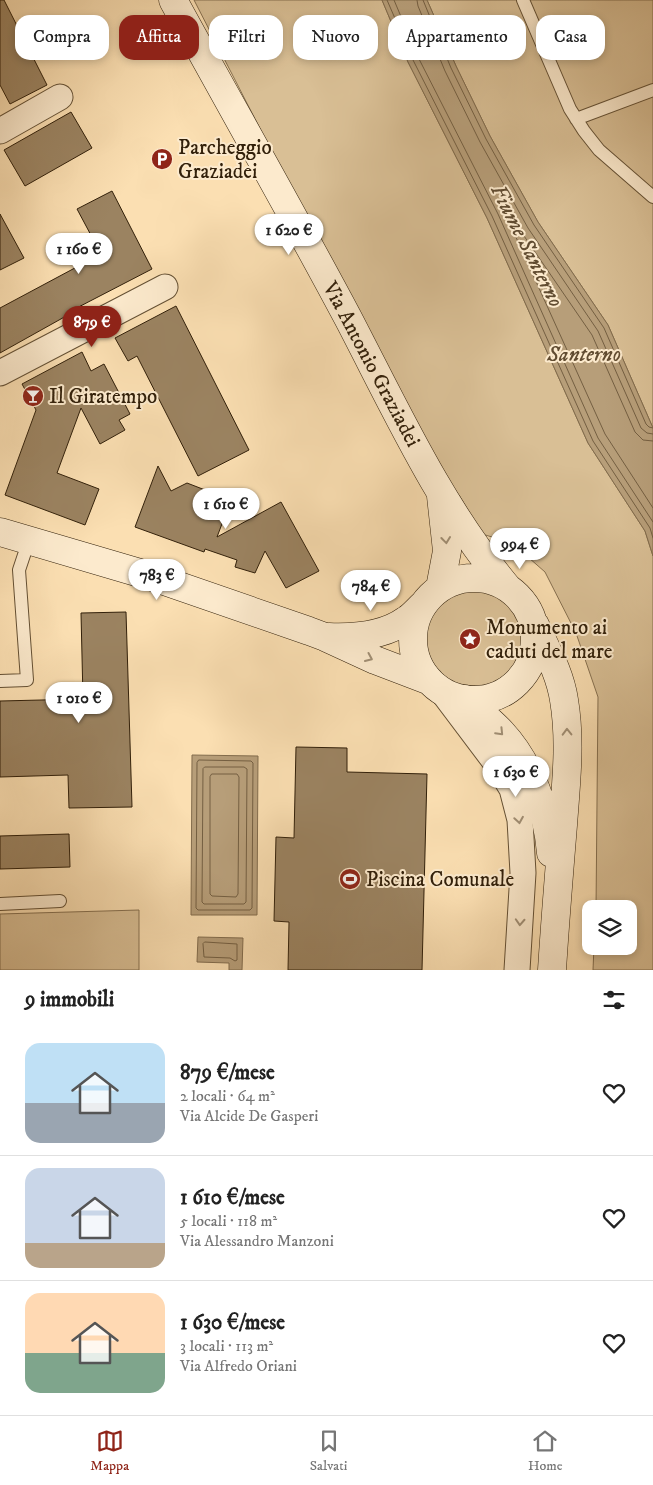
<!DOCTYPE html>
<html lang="it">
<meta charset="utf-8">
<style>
body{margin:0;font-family:"IM FELL DW Pica",serif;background:#f6f6f6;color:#222;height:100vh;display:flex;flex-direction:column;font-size:19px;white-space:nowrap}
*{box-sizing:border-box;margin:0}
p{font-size:16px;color:#767676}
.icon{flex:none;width:28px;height:28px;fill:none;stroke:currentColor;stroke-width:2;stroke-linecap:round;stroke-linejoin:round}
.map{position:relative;height:970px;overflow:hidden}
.details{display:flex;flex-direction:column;background:#fff;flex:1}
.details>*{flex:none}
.guide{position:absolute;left:15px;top:15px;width:624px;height:45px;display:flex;gap:10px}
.controls{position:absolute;left:582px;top:900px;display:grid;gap:10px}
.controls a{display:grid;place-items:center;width:55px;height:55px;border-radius:10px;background:#fff;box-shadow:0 2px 8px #0003;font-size:25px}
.price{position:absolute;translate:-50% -42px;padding:0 11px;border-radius:18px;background:#fff;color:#222;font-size:16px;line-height:32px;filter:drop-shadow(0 1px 2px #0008)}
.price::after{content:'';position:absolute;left:50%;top:30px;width:15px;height:11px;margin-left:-8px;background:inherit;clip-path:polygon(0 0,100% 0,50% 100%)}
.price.selected{background:#8f2418;color:#fff}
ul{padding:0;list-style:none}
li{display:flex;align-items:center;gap:15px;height:125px;padding:0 25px}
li+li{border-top:1px solid #e0e0e0}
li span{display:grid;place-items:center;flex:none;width:140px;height:100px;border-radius:15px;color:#555}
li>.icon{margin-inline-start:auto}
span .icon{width:60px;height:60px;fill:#fffc;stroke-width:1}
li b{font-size:21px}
h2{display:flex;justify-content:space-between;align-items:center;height:60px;padding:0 25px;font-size:21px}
.tag{padding:0 18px;border-radius:15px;background:#fff;box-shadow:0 2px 8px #0003;font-size:18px;line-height:45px}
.tag.selected{background:#8f2418;color:#fff}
.tab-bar{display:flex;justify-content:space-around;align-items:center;height:70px;border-top:1px solid #e0e0e0;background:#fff;font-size:14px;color:#767676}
.tab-bar a{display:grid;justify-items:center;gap:2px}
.tab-bar .selected{color:#8f2418}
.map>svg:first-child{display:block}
.green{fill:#d9bf95;stroke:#867050}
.water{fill:#b79e79;stroke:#826c4d}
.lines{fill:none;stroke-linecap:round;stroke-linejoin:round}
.shore{stroke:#745f42;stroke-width:1}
.building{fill:#9b8361;stroke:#32200a}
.lane-casing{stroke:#645034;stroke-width:14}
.street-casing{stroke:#645034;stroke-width:27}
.secondary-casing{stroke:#32200a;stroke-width:29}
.lane{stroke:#fceacd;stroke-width:12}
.street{stroke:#fceacd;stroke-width:25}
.secondary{stroke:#fceacd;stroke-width:28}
.oneway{stroke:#a18f75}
.labels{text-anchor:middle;stroke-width:4;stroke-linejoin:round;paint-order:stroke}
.poi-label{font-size:21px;fill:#32200a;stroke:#fceacd;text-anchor:start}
.street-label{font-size:21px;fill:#32200a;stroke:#fceacd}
.water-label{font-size:22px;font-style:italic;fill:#614c31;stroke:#fceacd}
</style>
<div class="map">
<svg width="653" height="970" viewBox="0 0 653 970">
<rect width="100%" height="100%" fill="#fbdfb2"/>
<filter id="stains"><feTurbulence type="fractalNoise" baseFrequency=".004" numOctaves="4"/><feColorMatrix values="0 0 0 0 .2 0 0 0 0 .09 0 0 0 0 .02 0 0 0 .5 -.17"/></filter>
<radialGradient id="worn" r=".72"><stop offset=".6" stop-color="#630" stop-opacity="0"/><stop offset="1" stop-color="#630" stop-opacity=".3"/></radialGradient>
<!-- green -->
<path class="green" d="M194 0H382L408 62 487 218 588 443 645 531 653 556V970H593L594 946H629V909H596L598 697 576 633 545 572 512 543 482 534 459 495 447 493Z
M427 0H653V428L608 325 538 222 490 136 456 66Z
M426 638a48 48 0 1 1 96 0a48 48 0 1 1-96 0Z
M139 910V970H0V914Z"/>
<!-- water -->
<path class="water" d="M382 0H427L456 66 490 136 538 222 608 325 653 428V556L645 531 588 443 487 218 408 62Z
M192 755 258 756 257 915H191Z
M198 937 243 938 242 970H229V963L197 962Z"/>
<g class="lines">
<!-- shore -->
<path class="shore" d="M387 0 413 60 492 216 593 441 650 528 653 538
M394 0 418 57 498 214 598 438 653 522
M417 0 418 6 445 71 480 142 528 228 598 331 641 428 647 433 653 434
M423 0 451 68 486 139 534 225 604 328 646 424 649 427 653 428
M653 441 643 440 635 432 592 335 522 233 510 210H506L505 213 605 434 653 508
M199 760 251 761 253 763 252 908 250 910H198L196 908 197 763Z
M205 767H244L247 769 246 902 244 904H204L202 902 203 769Z
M212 774H237L239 777 238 894 236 897 212 896 210 894V777Z
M205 942 237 944V960L235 961 230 958 204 957 203 944Z"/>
</g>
<!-- building -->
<path class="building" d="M0 0H4L47 85 10 104 0 85Z
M71 112 92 148 25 186 4 150Z
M112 191 152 269 67 313 68 315 0 353V308L101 254 77 209Z
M0 214 24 258 0 270Z
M176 306 249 450 198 476 137 356 128 361 115 338Z
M82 352 91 371 104 364 130 414 119 420 125 430 100 444 81 408 57 473 99 489 85 525 5 495 36 410 22 384Z
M158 466 171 491 187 483 231 500 217 537 281 502 319 571 286 588 265 551 255 573 235 567 237 560 205 549 204 552 135 527Z
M126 612 132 807 69 808 68 775 0 777V701L83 699 81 613Z
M296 747 347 748V772L427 774 422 970H288L289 922 274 921 276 837 294 838Z
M69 834 70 867 0 869V836Z"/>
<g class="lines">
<!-- lane casing -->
<g class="lane-casing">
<path id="lane" d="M523 0 570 109 584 131 599 150 653 197
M576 119 653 90
M0 681 27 680 19 570 29 540
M0 904 60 901"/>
</g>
<!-- street casing -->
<g class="street-casing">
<path id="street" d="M0 131 60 97
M0 373 165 287
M441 690 496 763 512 789 520 820 523 873 517 970"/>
</g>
<!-- secondary casing -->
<g class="secondary-casing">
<path id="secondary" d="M173 0C231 106 291 211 348 318 396 410 440 507 507 587
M0 532 150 576 309 631 325 637 375 660 430 681
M413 639a61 61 0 1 1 122 0a61 61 0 1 1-122 0Z
M440 588 447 551 441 496
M535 625C546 649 560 673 564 700 571 741 566 784 563 825 559 874 555 922 552 970
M329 637C355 638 384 636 406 620 413 616 418 609 424 604
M465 699C477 710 491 721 502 733 530 763 548 813 551 853"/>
</g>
<!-- lane -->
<use href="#lane" class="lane"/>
<!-- street -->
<use href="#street" class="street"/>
<!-- secondary -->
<use href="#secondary" class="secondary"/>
</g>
<!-- one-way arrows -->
<defs><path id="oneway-chevron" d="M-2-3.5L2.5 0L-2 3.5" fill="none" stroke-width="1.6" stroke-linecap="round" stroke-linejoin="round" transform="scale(1.25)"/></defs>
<g class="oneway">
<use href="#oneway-chevron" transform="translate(446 540) rotate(83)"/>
<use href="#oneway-chevron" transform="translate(369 658) rotate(24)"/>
<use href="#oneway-chevron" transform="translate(500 732) rotate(46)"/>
<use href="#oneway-chevron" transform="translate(567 732) rotate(-91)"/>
<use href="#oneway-chevron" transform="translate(519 820) rotate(81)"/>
<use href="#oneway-chevron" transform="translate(520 922) rotate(93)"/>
</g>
<!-- icons -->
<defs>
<g id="parking-disc" transform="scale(1.125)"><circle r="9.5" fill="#8f2418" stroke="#fceacd"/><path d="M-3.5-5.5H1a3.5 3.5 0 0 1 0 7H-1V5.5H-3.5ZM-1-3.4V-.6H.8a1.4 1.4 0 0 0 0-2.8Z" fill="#fff"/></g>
<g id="bar-disc" transform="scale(1.125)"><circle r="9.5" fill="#8f2418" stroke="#fceacd"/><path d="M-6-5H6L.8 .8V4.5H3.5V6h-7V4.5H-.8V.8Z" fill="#fff"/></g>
<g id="sight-disc" transform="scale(1.125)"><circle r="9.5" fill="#8f2418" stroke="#fceacd"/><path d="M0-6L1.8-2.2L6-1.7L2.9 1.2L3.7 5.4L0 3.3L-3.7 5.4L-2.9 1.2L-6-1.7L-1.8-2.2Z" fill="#fff"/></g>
<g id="stadium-disc" transform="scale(1.125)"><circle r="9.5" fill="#8f2418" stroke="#fceacd"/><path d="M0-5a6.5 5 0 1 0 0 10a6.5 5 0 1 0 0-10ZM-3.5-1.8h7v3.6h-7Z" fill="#fff"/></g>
</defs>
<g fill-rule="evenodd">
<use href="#parking-disc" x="162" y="159"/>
<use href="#bar-disc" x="33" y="396"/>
<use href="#sight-disc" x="470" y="639"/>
<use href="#stadium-disc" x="350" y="879"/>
</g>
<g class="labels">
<!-- poi labels -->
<g class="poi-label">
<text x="178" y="154">Parcheggio<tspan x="178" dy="24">Graziadei</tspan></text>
<text x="49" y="403">Il Giratempo</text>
<text x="486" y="634">Monumento ai<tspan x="486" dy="24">caduti del mare</tspan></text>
<text x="366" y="886">Piscina Comunale</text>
</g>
<!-- street labels -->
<g class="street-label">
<text transform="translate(372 364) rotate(62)" y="7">Via Antonio Graziadei</text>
</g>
<!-- water labels -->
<g class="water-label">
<text transform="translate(528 245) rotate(63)" y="8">Fiume Santerno</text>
<text x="584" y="361">Santerno</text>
</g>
</g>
<rect width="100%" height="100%" filter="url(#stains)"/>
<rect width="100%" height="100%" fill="url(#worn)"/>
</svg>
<div class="controls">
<a><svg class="icon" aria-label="layers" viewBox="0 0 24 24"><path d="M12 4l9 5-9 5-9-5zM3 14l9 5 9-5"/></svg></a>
</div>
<b class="price" style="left:289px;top:256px">1 620 €</b>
<b class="price" style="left:79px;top:275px">1 160 €</b>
<b class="price selected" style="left:92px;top:348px">879 €</b>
<b class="price" style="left:226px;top:530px">1 610 €</b>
<b class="price" style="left:520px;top:570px">994 €</b>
<b class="price" style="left:157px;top:601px">783 €</b>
<b class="price" style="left:371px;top:612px">784 €</b>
<b class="price" style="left:79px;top:724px">1 010 €</b>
<b class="price" style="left:516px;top:798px">1 630 €</b>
<div class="guide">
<a class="tag">Compra</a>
<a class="tag selected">Affitta</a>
<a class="tag">Filtri</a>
<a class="tag">Nuovo</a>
<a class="tag">Appartamento</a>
<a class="tag">Casa</a>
</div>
</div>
<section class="details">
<h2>9 immobili<svg class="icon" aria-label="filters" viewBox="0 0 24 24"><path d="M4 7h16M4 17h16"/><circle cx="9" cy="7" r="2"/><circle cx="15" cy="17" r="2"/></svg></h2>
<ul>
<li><span style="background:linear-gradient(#bfe0f5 60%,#9aa5b1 0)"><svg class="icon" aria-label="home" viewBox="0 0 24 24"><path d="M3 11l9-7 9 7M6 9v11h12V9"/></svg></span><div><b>879 €/mese</b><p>2 locali · 64 m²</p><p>Via Alcide De Gasperi</p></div><svg class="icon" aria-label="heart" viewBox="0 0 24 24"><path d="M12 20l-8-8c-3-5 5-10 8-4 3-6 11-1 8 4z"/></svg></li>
<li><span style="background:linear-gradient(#c9d6e8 75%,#b9a48a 0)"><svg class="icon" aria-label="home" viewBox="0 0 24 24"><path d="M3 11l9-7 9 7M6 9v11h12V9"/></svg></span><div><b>1 610 €/mese</b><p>5 locali · 118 m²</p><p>Via Alessandro Manzoni</p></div><svg class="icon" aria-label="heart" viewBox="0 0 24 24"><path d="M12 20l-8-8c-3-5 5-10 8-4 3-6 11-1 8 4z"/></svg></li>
<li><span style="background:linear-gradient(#ffd9b3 60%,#7fa58c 0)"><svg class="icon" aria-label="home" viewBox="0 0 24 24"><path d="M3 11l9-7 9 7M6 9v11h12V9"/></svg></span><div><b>1 630 €/mese</b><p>3 locali · 113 m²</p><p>Via Alfredo Oriani</p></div><svg class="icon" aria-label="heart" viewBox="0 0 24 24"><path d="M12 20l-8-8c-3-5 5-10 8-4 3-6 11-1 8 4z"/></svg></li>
</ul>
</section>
<nav class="tab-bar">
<a class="selected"><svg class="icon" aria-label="map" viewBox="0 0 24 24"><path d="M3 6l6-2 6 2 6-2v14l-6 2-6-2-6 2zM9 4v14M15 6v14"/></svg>Mappa</a>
<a><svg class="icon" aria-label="saved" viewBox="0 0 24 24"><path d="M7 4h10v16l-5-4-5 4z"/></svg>Salvati</a>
<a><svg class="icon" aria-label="home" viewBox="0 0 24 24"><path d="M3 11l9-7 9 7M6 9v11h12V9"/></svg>Home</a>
</nav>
